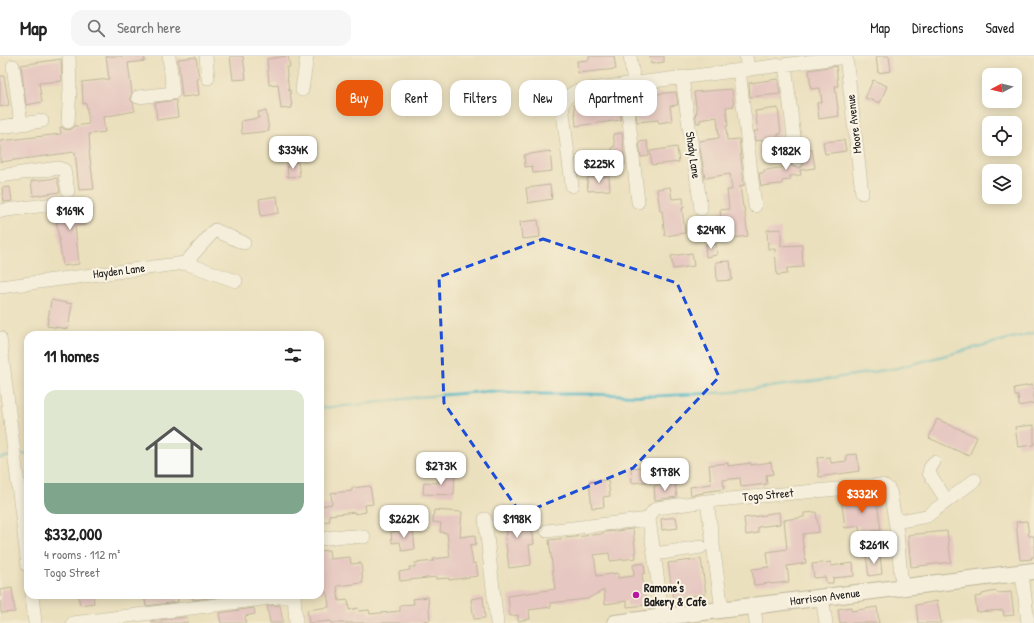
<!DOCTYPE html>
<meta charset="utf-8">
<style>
body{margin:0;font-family:"Patrick Hand",sans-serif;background:#f6f6f6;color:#222;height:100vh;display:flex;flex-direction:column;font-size:15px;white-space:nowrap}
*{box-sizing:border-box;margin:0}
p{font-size:13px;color:#767676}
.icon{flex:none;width:22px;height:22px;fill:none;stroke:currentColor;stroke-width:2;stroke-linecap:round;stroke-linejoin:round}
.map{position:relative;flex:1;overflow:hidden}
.side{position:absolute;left:24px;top:275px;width:300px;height:268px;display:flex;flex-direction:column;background:#fff;border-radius:12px;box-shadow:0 2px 10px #0003}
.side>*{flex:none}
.top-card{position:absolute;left:336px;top:24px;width:380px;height:36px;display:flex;gap:8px}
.needle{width:26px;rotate:263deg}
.tools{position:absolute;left:982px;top:12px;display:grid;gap:8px}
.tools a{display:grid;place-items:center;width:40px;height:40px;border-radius:8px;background:#fff;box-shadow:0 2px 10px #0003;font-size:20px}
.price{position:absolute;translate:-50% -34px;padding:0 9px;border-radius:8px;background:#fff;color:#222;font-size:13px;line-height:26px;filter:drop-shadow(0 1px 2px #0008)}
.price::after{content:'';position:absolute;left:50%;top:24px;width:12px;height:9px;margin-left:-6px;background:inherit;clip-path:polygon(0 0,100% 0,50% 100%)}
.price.active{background:#ea580c;color:#fff}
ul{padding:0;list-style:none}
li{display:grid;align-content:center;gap:8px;height:212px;padding:0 20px}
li+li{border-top:1px solid #e0e0e0}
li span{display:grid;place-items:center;height:124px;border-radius:12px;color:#555}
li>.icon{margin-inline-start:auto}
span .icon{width:72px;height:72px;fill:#fffc;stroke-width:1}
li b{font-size:17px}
h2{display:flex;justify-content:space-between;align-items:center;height:48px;padding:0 20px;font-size:17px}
.pill{padding:0 14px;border-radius:12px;background:#fff;box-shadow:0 2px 10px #0003;font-size:14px;line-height:36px}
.pill.active{background:#ea580c;color:#fff}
header{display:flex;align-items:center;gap:24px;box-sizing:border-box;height:56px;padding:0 20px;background:#fff;border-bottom:1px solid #e0e0e0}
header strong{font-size:19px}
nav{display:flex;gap:22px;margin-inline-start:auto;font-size:14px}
.search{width:280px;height:36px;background:#f6f6f6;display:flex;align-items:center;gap:10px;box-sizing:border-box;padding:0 14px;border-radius:12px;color:#767676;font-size:15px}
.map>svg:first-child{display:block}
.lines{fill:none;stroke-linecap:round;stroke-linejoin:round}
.stream{stroke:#47b4c3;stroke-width:2.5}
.building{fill:#e1a8c7}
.minor-casing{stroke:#847e6d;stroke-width:14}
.major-casing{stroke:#847e6d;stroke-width:18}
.minor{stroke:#fff;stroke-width:13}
.major{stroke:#fff;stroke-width:16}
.marked{fill:none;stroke:#1d4ed8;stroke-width:3;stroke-dasharray:8 5;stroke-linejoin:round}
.poi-dot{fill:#b5179e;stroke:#fcf5e5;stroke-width:1.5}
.labels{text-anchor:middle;stroke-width:4;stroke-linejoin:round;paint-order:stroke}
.street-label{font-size:12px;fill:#1c1c1c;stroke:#fcf5e5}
.poi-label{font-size:12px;font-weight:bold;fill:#1c1c1c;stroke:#fcf5e5;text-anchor:start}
</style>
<header>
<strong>Map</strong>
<div class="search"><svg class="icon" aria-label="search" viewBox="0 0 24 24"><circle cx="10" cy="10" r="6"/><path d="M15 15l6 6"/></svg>Search here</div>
<nav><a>Map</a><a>Directions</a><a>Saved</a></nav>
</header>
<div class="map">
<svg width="1034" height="567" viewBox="0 0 1034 567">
<rect width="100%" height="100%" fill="#fcf5e5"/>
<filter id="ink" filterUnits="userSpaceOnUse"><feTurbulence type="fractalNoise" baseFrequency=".025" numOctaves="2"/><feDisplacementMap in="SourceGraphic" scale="8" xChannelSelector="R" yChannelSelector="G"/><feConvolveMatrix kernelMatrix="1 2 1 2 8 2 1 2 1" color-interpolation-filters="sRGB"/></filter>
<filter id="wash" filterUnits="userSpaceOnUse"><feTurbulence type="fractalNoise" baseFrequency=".012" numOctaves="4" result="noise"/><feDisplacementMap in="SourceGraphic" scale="16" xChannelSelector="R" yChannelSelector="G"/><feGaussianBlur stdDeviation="0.9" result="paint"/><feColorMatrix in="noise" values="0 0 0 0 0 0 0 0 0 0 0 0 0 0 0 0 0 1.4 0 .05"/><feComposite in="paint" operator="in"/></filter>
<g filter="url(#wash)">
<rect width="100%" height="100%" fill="#ebe0be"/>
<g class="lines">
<!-- stream -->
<path class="stream" d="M320 352 356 349 419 341 490 335 539 338H589L656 340 733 336 829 323 897 312 1008 283 1034 277
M19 399 28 397
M0 402 10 400"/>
</g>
<g id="blocks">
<!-- building -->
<path class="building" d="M106 0H144L145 5 128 7 132 37 130 42 133 47 135 55 103 61 105 76 89 78 90 95H89L94 133 79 134 75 96 0 106V85L61 78 60 71H62L64 73 68 74 72 73 75 70 89 68 86 47 83 48 82 26 109 23Z
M230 0H243L246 23 233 24Z
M288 0 290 11H286L289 35 290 34 292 52 281 53 278 28 269 29 267 3Z
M589 0H614L616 13 578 17 577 5 589 4Z
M650 0H664V6L651 8Z
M876 0H889L891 15 878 17Z
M196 1 199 23H197L199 39 182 41 178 3Z
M61 3 62 25 39 27 42 46 26 49 21 9Z
M836 10 838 30H835L839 60 819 63 817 47 822 46 820 32 811 33 809 14Z
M0 20H4L9 49 0 51Z
M778 23 780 38 750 41 749 27Z
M873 24 887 30 880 47 865 42Z
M732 33 734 50 726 51 728 70H726L727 84 739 83 744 129 740 130 743 151H744L748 180 734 182 732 169 722 170 720 154 729 153 727 134H732L730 118 705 122 700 92 699 85 719 82 717 61 700 64V67H697L695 57H697L694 36Z
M676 36 678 49 670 50 672 65 659 67 658 64 637 66 634 40Z
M176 44 178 61 157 64 155 47Z
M588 47V49L601 48 602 55 620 52 621 64 576 70 574 48Z
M778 52 781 78H778V82L755 85 754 75H758L755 55Z
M266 55 269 75 242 78 241 65 259 62 258 56Z
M622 77 625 109 614 110 612 91 615 90 613 78Z
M844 84 846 95 825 98 823 86Z
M647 85 649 100 641 101 639 86Z
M677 91 679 106 652 109 650 95Z
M812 93 815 112 800 114 801 119 790 120V124L782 125V128L761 130 759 117H764V114L788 111 787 106H789L791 109 794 111 798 112 802 111 804 107V94Z
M550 95 552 115 533 117 532 110 525 111 524 99Z
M298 106 300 120 288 121 287 107Z
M609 120 610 134 588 135 587 122Z
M57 122 60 136 33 140 31 125Z
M550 129 552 143 528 147 526 132Z
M10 131 12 145 4 146 2 132Z
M670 131 672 143 683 142 684 152H682L685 177 665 180 662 155H660L657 133Z
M277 140 279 157 261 160 259 143Z
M83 144 86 169 75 170 79 208 63 210 55 156 59 155 60 152 73 151 72 146Z
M538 164 540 181 522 183 520 166Z
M781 173V190L802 189 803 211 787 212V218L777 219 775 193H768L767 174Z
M716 188 717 199 706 201 705 189Z
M692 197 694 210 673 213 671 200Z
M730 205 732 224 717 225 716 206Z
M51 244 72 248 68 273 47 270Z
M1032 329 1034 347 1019 350 1018 340H1015L1014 332Z
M937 363 977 381 969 400 929 382Z
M1034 369V389L1018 391 1015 371Z
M857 398 859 415 819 421 817 402 830 401 831 407 847 405 846 399Z
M771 406 773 418 766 419 767 428 741 431 740 422 723 424 724 433 703 436V437L691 439 690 431 711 428 709 409 728 407V410L751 407V409Z
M653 410 655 425 632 427 631 412Z
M438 419H455L454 439 423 438 424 426 438 427Z
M608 424 610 440 603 441 604 451 592 452 589 426Z
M675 427 677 441 655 444 654 430Z
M370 430 373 448 365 449 366 456 355 458V456L329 459 330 465 322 466 321 462H320V450L332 448 331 437 352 435V432Z
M876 439 881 474 872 475V479L860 481 859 470 845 472 841 441 851 440 852 442Z
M518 450 521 472 532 471 534 488 529 489 531 509 509 512 505 480 507 479 503 452Z
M434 454 462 456 460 481 475 479 476 488 470 489 473 508 476 507 478 520 449 524V522L436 523V521L400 525 399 516 410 514 409 511H415V507L434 505 433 503 450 501 447 477 440 476 441 467 433 466Z
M779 456 780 468 758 471V477L746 479 744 462 766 459V458Z
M816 456 819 476 803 478V482H802L806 507 787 510 789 526 771 528V527L754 529 752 513 769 511 767 496 787 493 784 464 804 461V457Z
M676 461 678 472 662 474 661 463Z
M1027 465 1029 480H1034V501H1031L1032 503 1020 504 1016 466Z
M413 473 415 493 402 495 400 486 392 487 391 476Z
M633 473 636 502 610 505 609 497 594 499 597 520 618 517V522L634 520 633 509 644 507 645 517 642 518 646 549 627 551V545L605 548 604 534 587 543 551 547V551L529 554 530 563 518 565V559L510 560 508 540 555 533 549 484 601 478 605 476Z
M947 475 951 506 911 511 908 479Z
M329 494 330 503 350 501 351 508 361 507 363 527 337 530 339 545 348 544 349 554 358 552 359 555 369 554 370 558 400 555V549L414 548 413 543 428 541 430 564 424 565V567H331V565L309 567 307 554 329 551 327 536 320 537V495Z
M880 498 882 518 869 520 866 500Z
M701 503 706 538 673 542 668 507Z
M831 506V510L853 507 854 520 833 522V527H826L825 521 814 522 812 508Z
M12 532 15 556 1 557 0 534Z
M996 535 997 537 1011 536 1014 559 1004 560 1003 554 977 556 975 541 982 540V538Z
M78 539H93L94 547 80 549Z
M144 539H177L178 546 146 550Z
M192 539H218V541L193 544Z
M483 541 485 562 474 563 471 543Z
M937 545 941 567H918L916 549Z
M280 549 283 567H270L267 550Z
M851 551V555L877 551 879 567H840L838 553Z
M254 552 255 558 245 560 246 567H221L219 557Z
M187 561 188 566 180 567H152L151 565Z"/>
</g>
</g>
<g filter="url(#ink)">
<use href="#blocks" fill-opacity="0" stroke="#847e6d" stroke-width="1"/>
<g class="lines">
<!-- minor casing -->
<g class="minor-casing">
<path id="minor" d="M206 0 208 22
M630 0 634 27
M746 0 748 14
M846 0 862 137
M785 9 797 104
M13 10 21 68
M739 14 755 150
M682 22 701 153
M625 28 638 146
M302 34 307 0
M138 41 173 37 169 0
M68 66 70 32 69 0
M0 71 42 65
M0 120 58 112 64 114 68 135
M572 130 562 49C566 40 572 36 581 34L846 1
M0 155 54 148
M185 207 215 174 244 187
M0 231 185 207 236 225
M0 282 28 510
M934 406 930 412 929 417 947 445
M707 445 722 554
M485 463 497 567
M895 466 927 460 975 424
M547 475 649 463
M320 483 342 480 364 481
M655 498 701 491
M1022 517 1028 567
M32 539 35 567
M294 539 296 567
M822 541 826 567
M754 550 756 567
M663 561 649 463C651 458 652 455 657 452L707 445 881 429C888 431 890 433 891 440L897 477 902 531
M73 567 294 539"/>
</g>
<!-- major casing -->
<g class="major-casing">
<path id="major" d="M615 567 1034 515"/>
</g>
<!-- minor -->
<use href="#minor" class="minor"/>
<!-- major -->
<use href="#major" class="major"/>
</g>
</g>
<!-- marked area -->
<path d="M0 0H1034V567H0ZM543 183 677 227 719 321 633 412 521 458 444 347 439 221Z" fill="#ebe0be" fill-opacity=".55" fill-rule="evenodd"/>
<path class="marked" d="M543 183 677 227 719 321 633 412 521 458 444 347 439 221Z"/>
<!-- markers -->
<circle class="poi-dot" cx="636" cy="539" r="4"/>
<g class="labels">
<!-- street labels -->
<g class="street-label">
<text transform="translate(854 68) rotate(-97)" y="4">Moore Avenue</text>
<text transform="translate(693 99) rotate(82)" y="4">Shady Lane</text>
<text transform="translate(119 215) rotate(-7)" y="4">Hayden Lane</text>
<text transform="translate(768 439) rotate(-5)" y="4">Togo Street</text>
<text transform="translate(825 541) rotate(-7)" y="4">Harrison Avenue</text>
</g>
<!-- poi labels -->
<g class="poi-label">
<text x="644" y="536">Ramone's<tspan x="644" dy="14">Bakery &amp; Cafe</tspan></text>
</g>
</g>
</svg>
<div class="tools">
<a><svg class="needle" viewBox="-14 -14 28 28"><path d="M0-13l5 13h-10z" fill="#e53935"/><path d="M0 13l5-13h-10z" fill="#767676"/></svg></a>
<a><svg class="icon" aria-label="locate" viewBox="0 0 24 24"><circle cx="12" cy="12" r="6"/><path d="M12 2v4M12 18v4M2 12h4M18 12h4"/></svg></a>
<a><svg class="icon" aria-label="layers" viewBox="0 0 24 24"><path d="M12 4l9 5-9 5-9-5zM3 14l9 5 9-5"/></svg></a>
</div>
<b class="price" style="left:293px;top:114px">$334K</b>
<b class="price" style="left:786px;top:115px">$182K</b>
<b class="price" style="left:599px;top:128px">$225K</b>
<b class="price" style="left:70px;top:175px">$169K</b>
<b class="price" style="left:711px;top:194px">$249K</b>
<b class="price" style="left:441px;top:430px">$273K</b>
<b class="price" style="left:665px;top:436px">$178K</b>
<b class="price active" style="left:862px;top:458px">$332K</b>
<b class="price" style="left:404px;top:483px">$262K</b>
<b class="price" style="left:517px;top:483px">$198K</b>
<b class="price" style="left:874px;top:509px">$261K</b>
<div class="top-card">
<a class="pill active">Buy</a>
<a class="pill">Rent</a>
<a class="pill">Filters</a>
<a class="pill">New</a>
<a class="pill">Apartment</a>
</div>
<section class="side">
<h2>11 homes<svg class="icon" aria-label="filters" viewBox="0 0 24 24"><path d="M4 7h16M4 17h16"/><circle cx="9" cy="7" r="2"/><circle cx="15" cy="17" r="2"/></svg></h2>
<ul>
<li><span style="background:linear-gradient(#dfe7d0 75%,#7fa58c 0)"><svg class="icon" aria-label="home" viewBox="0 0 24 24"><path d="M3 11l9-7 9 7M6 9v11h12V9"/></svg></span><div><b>$332,000</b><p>4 rooms · 112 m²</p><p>Togo Street</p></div></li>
</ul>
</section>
</div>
